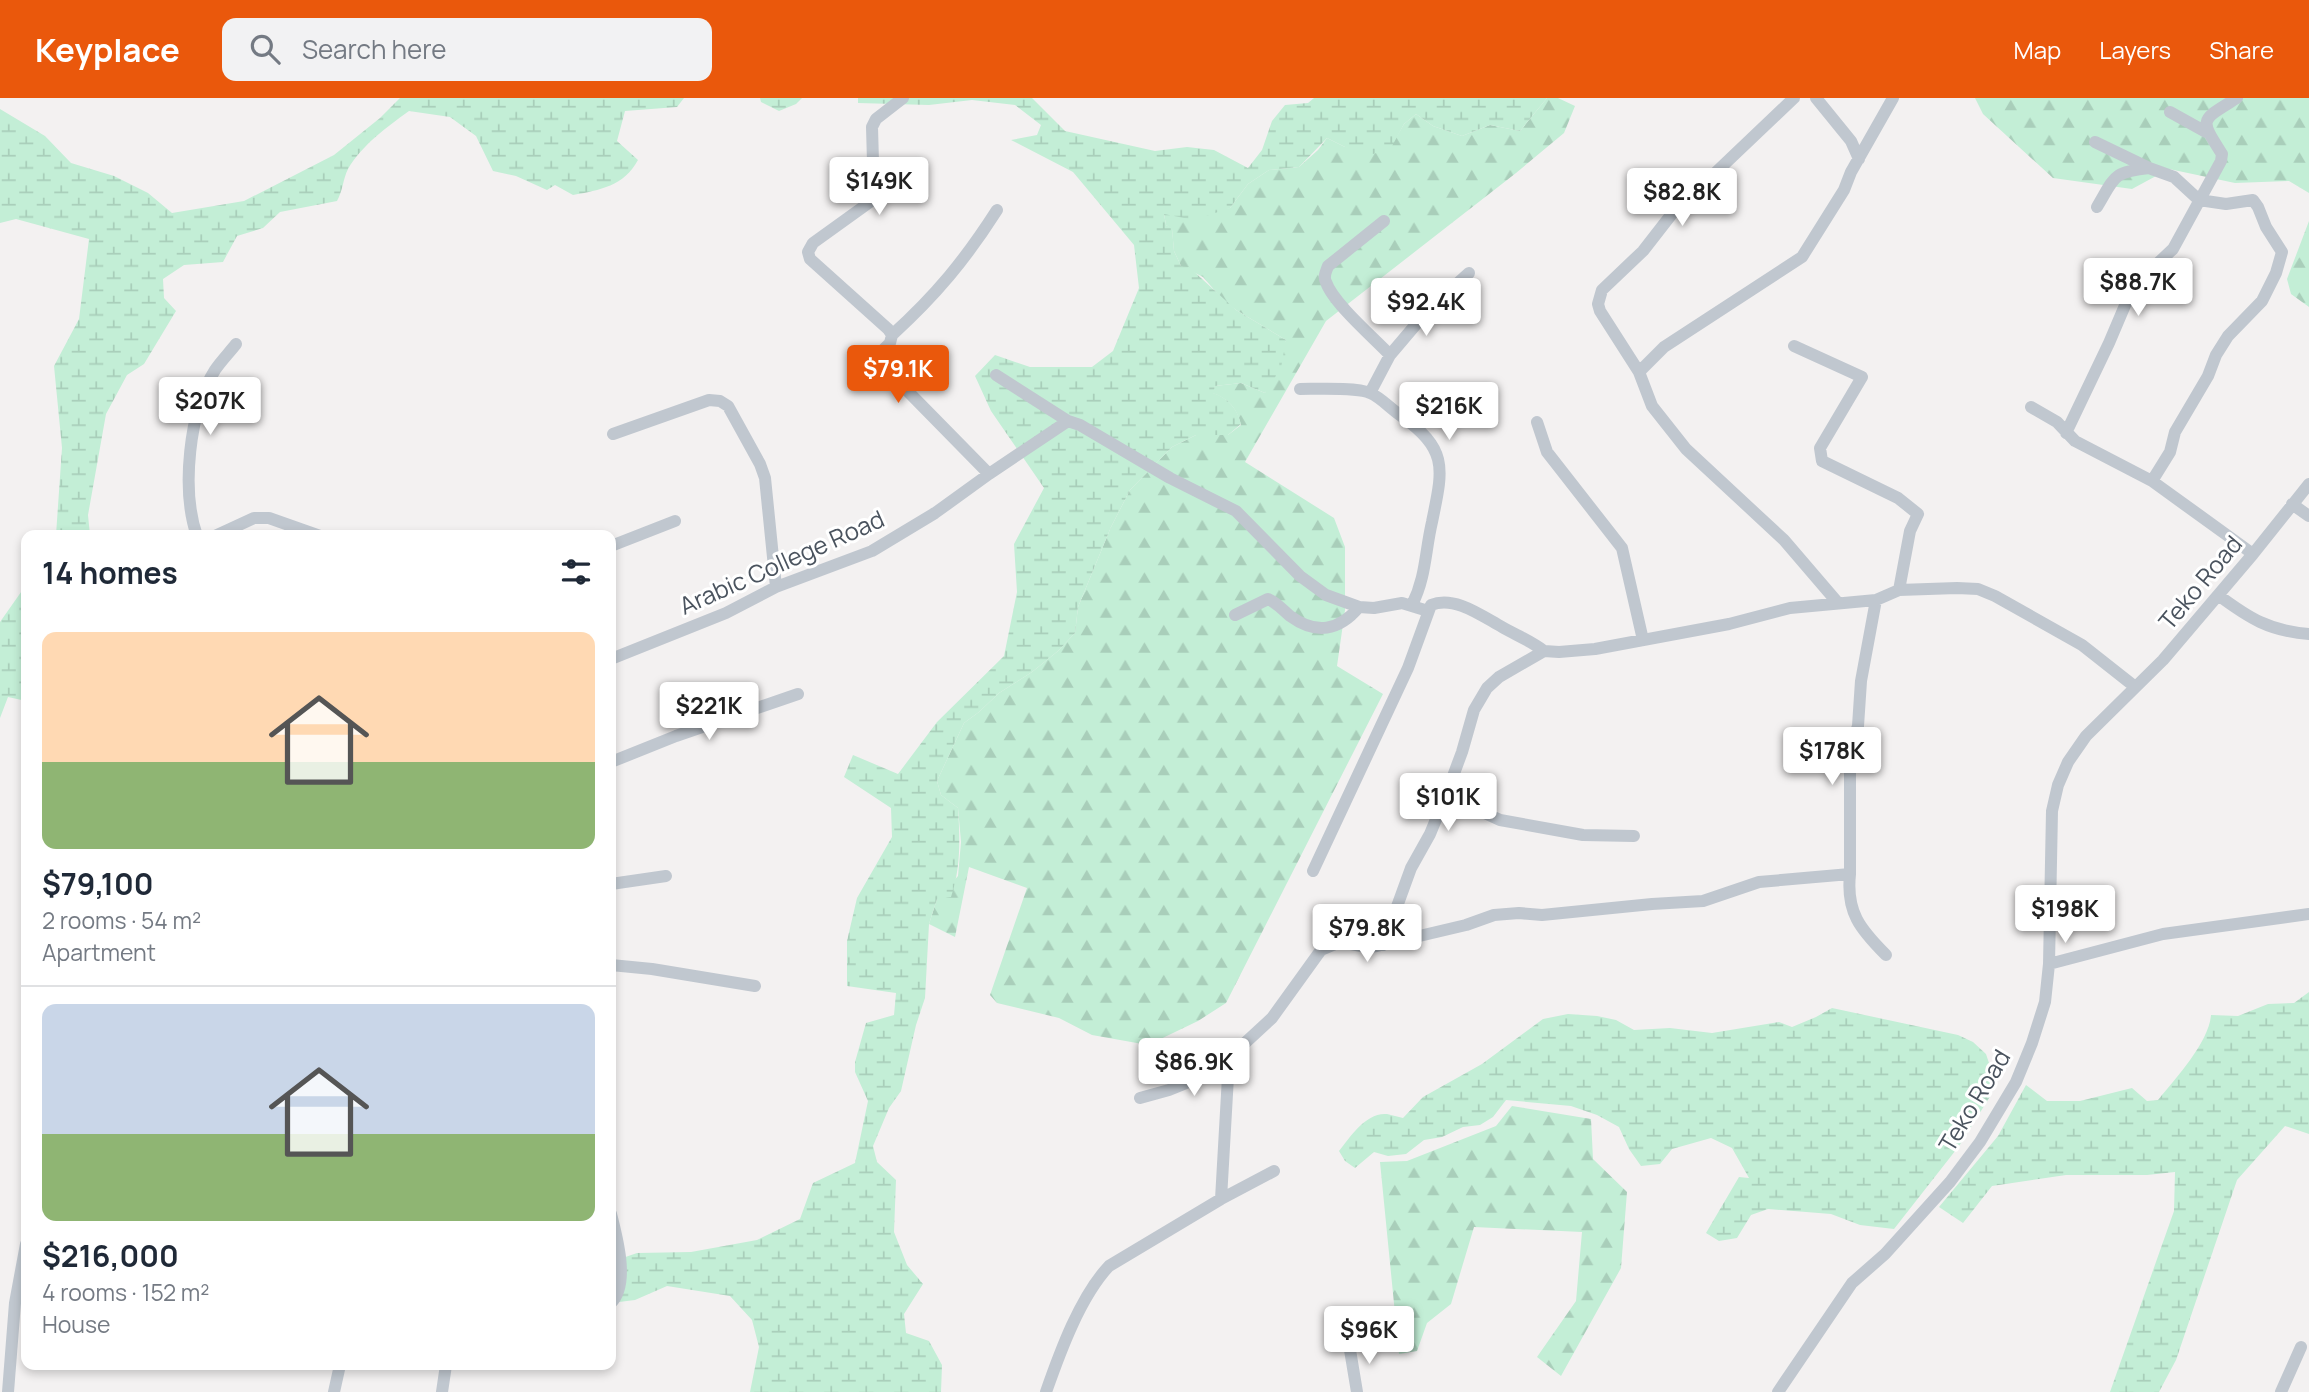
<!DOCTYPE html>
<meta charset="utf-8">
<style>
body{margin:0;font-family:Manrope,sans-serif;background:#f2f2f3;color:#1f2937;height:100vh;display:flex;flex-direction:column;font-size:26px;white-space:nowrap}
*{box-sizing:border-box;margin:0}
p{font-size:23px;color:#747a83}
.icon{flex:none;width:38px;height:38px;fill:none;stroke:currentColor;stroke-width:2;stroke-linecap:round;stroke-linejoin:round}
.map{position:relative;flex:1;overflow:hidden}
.sheet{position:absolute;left:21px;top:432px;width:595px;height:840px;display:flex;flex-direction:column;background:#fff;border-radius:14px;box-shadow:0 4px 10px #0003}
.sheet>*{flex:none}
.price{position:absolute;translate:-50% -60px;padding:0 16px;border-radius:7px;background:#fff;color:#222;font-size:23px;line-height:46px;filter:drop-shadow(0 2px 4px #0008)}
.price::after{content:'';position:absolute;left:50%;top:42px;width:21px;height:16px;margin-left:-10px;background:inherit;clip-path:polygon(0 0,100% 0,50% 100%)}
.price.current{background:#ea580c;color:#fff}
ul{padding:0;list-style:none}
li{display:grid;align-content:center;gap:14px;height:371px;padding:0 21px}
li+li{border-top:2px solid #e0e1e3}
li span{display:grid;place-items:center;height:217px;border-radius:14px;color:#555}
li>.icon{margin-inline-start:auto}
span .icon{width:126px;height:126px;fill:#fffc;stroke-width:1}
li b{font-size:30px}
h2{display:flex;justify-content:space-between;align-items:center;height:84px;padding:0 21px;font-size:30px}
header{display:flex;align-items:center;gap:42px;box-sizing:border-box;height:98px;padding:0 35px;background:#ea580c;color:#fff}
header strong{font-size:33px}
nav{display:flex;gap:38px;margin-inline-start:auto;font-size:24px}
.search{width:490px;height:63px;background:#f2f2f3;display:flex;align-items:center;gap:18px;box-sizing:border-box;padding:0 24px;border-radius:14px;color:#747a83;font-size:26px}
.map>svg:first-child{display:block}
.forest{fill:url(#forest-firs)}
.wetland{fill:url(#wetland-marsh)}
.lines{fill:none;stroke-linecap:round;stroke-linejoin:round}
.minor{stroke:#c0c7cf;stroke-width:12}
.labels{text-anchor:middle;stroke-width:6;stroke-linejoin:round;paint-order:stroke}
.street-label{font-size:24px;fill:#4a535e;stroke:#fff}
</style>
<header>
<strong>Keyplace</strong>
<div class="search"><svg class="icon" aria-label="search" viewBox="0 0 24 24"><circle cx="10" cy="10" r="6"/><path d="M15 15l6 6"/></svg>Search here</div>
<nav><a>Map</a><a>Layers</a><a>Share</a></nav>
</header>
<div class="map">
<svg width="2309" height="1294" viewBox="0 0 2309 1294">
<defs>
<pattern id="forest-firs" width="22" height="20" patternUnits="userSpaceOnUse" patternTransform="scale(1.75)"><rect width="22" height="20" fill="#c3eed6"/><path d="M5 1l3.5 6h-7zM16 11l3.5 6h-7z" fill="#a9ceba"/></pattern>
<pattern id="wetland-marsh" width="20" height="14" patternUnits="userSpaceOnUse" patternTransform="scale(1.75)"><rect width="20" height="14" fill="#c3eed6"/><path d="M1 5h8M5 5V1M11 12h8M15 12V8" fill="none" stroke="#a9ceba"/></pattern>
</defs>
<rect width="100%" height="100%" fill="#f3f1f1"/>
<!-- forest -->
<path class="forest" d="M1547 0H1558L1575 8 1564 35 1516 75 1326 223 1245 364 1334 420 1345 449V512L1337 568 1383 596 1226 905 1198 923 1148 947 1092 937 1059 920 997 905 990 897 1027 790 969 769 955 839 929 826 937 801 958 778 961 744 958 710 941 697 937 683 964 625 979 614 999 595 1032 574 1058 553 1075 535 1078 509 1111 429 1130 392 1172 349 1196 337H1228L1241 327C1237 310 1228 300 1212 295L1215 288 1241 285 1265 295 1286 242 1236 212 1223 202 1203 179 1181 168 1174 153 1172 131 1166 127 1164 116 1230 110 1248 86 1269 72 1299 69 1318 52 1327 40 1345 49 1390 50 1404 26 1416 16 1433 28 1462 38 1490 27 1520 33Z
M1975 0H2309V95L2289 83 2235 85 2169 71 2132 91 2053 80 1983 16Z
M2309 123V209L2291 196 2287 181Z
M1512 1008 1591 1021 1593 1061 1627 1094 1621 1170 1561 1278 1537 1259 1576 1203 1582 1134 1474 1129 1451 1206 1427 1225 1417 1253 1399 1256 1380 1064 1407 1063 1496 1028Z"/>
<!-- wetland -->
<path class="wetland" d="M400 0H684L677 9 625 13 617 43 638 62C624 88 600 92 573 97L555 87 547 92 516 78 493 73 476 38 450 19 409 13C387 29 362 47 348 71 343 81 343 92 337 103L280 114 263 130 237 138 223 164 184 167 163 181 164 200 176 213 144 266 127 277 106 316 88 417 90 437H56L62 350 54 268 79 221 89 141 16 121 0 125V11L45 38 71 65 114 78 148 95 172 115 244 103 334 57 380 20Z
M760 0H802L796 6 779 13 761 4Z
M858 0H1032L1065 33 1155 53 1187 49 1214 52 1248 70 1262 52 1272 23 1285 7 1308 5 1314 0H1547L1520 33 1490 27 1462 38 1433 28 1416 16 1404 26 1391 50 1373 56 1345 49 1327 40 1299 69 1269 72 1248 86 1230 110 1194 122 1164 116 1166 127 1172 130 1174 153 1181 168 1189 169 1236 212 1286 242 1281 270 1265 295 1241 285 1215 288 1213 295C1228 300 1237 310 1241 326L1228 337H1196L1172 349 1130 392 1111 429 1078 509 1075 535 1058 553 1032 574 999 595 979 614 964 625 937 683 941 697 958 710C960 741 961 769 951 799L937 801 929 826 925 900 916 927 901 993 889 1010 873 1048 877 1064 896 1082 894 1134 907 1167 923 1186 904 1216 906 1235 929 1243 942 1267 941 1294H750L759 1249 752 1222 730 1198 667 1188 635 1202 611 1205V1164L637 1155 691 1154 757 1142 800 1121 813 1085 855 1065 868 1003 855 974V964L866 925 894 917 896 895 847 888V843L857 800 892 739 891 710 844 679 853 657 898 676 937 624 1004 558 1017 494 1014 446 1044 390 991 313 975 278 995 257 1030 269H1092L1113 253 1139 190 1134 147 1073 74 1011 42 1037 37 1041 27 1015 7 972 2 929 7 858 5Z
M26 487V603L8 599 0 620V524Z
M2309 894V1036L2285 1028 2237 1082 2176 1262 2159 1294H2110L2174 1113 2175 1074 2147 1077H2066L1992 1088 1963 1125 1939 1109 1998 1038 2026 987 2047 1003H2080L2132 990 2147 1003 2158 1002C2176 980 2209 944 2211 917L2238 918 2268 906 2294 905Z
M1832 910 1958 937 1973 944 1986 956 1991 971V997L1959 1048 1894 1131 1860 1127 1831 1116 1768 1111 1751 1117 1737 1140 1719 1143 1706 1135 1739 1079 1749 1080 1732 1050 1711 1040 1672 1051 1660 1066 1641 1068 1629 1051 1619 1029 1597 1017 1571 1008 1506 1002 1493 1019 1480 1027 1463 1029 1442 1039 1424 1042 1406 1056 1388 1058 1374 1054 1355 1070 1345 1063 1339 1053C1350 1039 1366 1014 1387 1016 1392 1017 1398 1019 1403 1020L1423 999 1482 966 1543 921 1568 916 1597 918 1616 922 1634 932 1670 930 1712 935 1779 924 1792 929 1816 919Z"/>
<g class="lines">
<!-- minor -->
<path class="minor" d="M903 0 876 21 872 29 874 99 870 104 813 145 808 154 810 161 888 231 892 237 890 245 881 254 883 268 989 376
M1816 0 1851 43 1859 61
M2170 14 2206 34
M2095 44 2149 70 2174 79 2199 102 2226 106 2253 102 2258 109 2266 129 2282 154 2276 175 2262 203 2228 238 2216 257 2208 278 2175 334 2170 354 2152 383
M2097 109C2115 79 2112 74 2149 70
M1384 123 1328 168C1326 174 1323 178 1326 184 1333 205 1374 240 1390 257
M892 237C936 197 965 162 997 112
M1794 248 1862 279 1820 350 1822 363 1898 400 1918 416 1910 433 1899 492
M1639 274 1600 213 1598 206 1602 192 1643 153 1671 117 1794 0
M996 277 1068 323 1080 327 1170 380 1236 413 1300 478 1326 497 1359 509 1374 510 1402 505 1428 513
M1300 291C1316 291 1357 289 1370 295 1380 299 1390 310 1400 317 1449 352 1443 370 1432 424 1425 454 1426 479 1412 507
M1370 295 1390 257 1429 211 1469 175
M2031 309 2057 324 2075 343 2152 383 2253 456
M1537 324 1547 354 1622 450 1643 542
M2066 335 2109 245 2126 205 2142 180 2173 151 2221 63 2222 56C2199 20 2200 23 2237 0
M613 336 709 302 720 303 728 308 760 366 765 380 776 489
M2292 406 2309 418
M197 438C181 392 189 313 215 272 221 263 229 255 236 246
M215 438 254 420H269L320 438
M611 448 675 423
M2218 497C2249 520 2269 533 2309 536
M1876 502 1861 583 1858 628 1850 651V776C1846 814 1860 831 1886 857
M1838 505 1784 442 1686 351 1652 308 1639 274 1664 249 1802 159 1844 92 1851 74 1893 0
M1235 517 1268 501C1277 505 1283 512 1290 518 1316 537 1339 533 1359 509
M611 561 726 515 776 489 872 453 935 415 989 376 1068 323
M611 664 676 638 798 596
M1446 697 1500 722 1583 737 1634 738
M1313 773 1408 570 1431 507C1454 497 1482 518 1502 529 1516 537 1531 543 1544 553
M611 786 666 778
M1383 847 1411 770 1430 736 1446 697 1462 654 1474 612 1487 590 1499 579 1544 553 1559 554 1595 551 1729 526 1790 510 1876 502 1899 492 1957 490 1978 491 1995 498 2082 547 2134 588
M2049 866 2163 836 2309 816
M611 867 652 871 755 888
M1140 1000 1169 992 1201 979 1220 968 1272 920 1321 852 1340 844 1367 849 1377 848 1466 827 1494 817 1519 815 1542 817 1652 806 1703 803 1759 784 1850 776
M1221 1101 1229 961
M611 1116C617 1140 630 1186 611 1205
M1349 1246 1357 1294
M8 1294 15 1205 26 1146
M334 1294 340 1267
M442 1294 446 1267
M1046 1294C1060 1254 1080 1199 1109 1168L1221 1101 1274 1073
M1778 1294 1852 1185 1885 1156 1950 1084 1980 1044 2016 984 2032 945 2045 904 2049 866 2052 713 2058 687 2068 664 2086 638 2163 562 2253 456 2309 386
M2281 1294 2301 1249"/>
</g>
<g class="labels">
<!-- street labels -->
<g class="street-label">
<text transform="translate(782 465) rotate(-24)" y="8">Arabic College Road</text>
<text transform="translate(2201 485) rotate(-50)" y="8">Teko Road</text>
<text transform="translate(1975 1003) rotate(-59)" y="8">Teko Road</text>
</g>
</g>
</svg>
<b class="price" style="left:879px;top:119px">$149K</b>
<b class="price" style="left:1682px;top:130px">$82.8K</b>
<b class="price" style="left:2138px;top:220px">$88.7K</b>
<b class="price" style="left:1426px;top:240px">$92.4K</b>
<b class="price current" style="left:898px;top:307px">$79.1K</b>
<b class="price" style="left:210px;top:339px">$207K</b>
<b class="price" style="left:1449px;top:344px">$216K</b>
<b class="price" style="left:709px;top:644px">$221K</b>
<b class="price" style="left:1832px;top:689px">$178K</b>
<b class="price" style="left:1448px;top:735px">$101K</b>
<b class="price" style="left:2065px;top:847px">$198K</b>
<b class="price" style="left:1367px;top:866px">$79.8K</b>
<b class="price" style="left:1194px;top:1000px">$86.9K</b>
<b class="price" style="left:1369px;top:1268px">$96K</b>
<section class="sheet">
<h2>14 homes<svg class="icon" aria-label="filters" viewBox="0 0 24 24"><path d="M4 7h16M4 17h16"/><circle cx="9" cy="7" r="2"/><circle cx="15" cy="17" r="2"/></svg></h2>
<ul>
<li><span style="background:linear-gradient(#ffd9b3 60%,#8fb573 0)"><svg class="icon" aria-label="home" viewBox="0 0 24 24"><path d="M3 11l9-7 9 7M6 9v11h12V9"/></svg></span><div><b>$79,100</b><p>2 rooms · 54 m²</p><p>Apartment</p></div></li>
<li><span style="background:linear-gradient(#c9d6e8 60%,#8fb573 0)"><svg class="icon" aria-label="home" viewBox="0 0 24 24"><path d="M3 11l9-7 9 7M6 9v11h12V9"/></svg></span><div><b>$216,000</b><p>4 rooms · 152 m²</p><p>House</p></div></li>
</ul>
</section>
</div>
